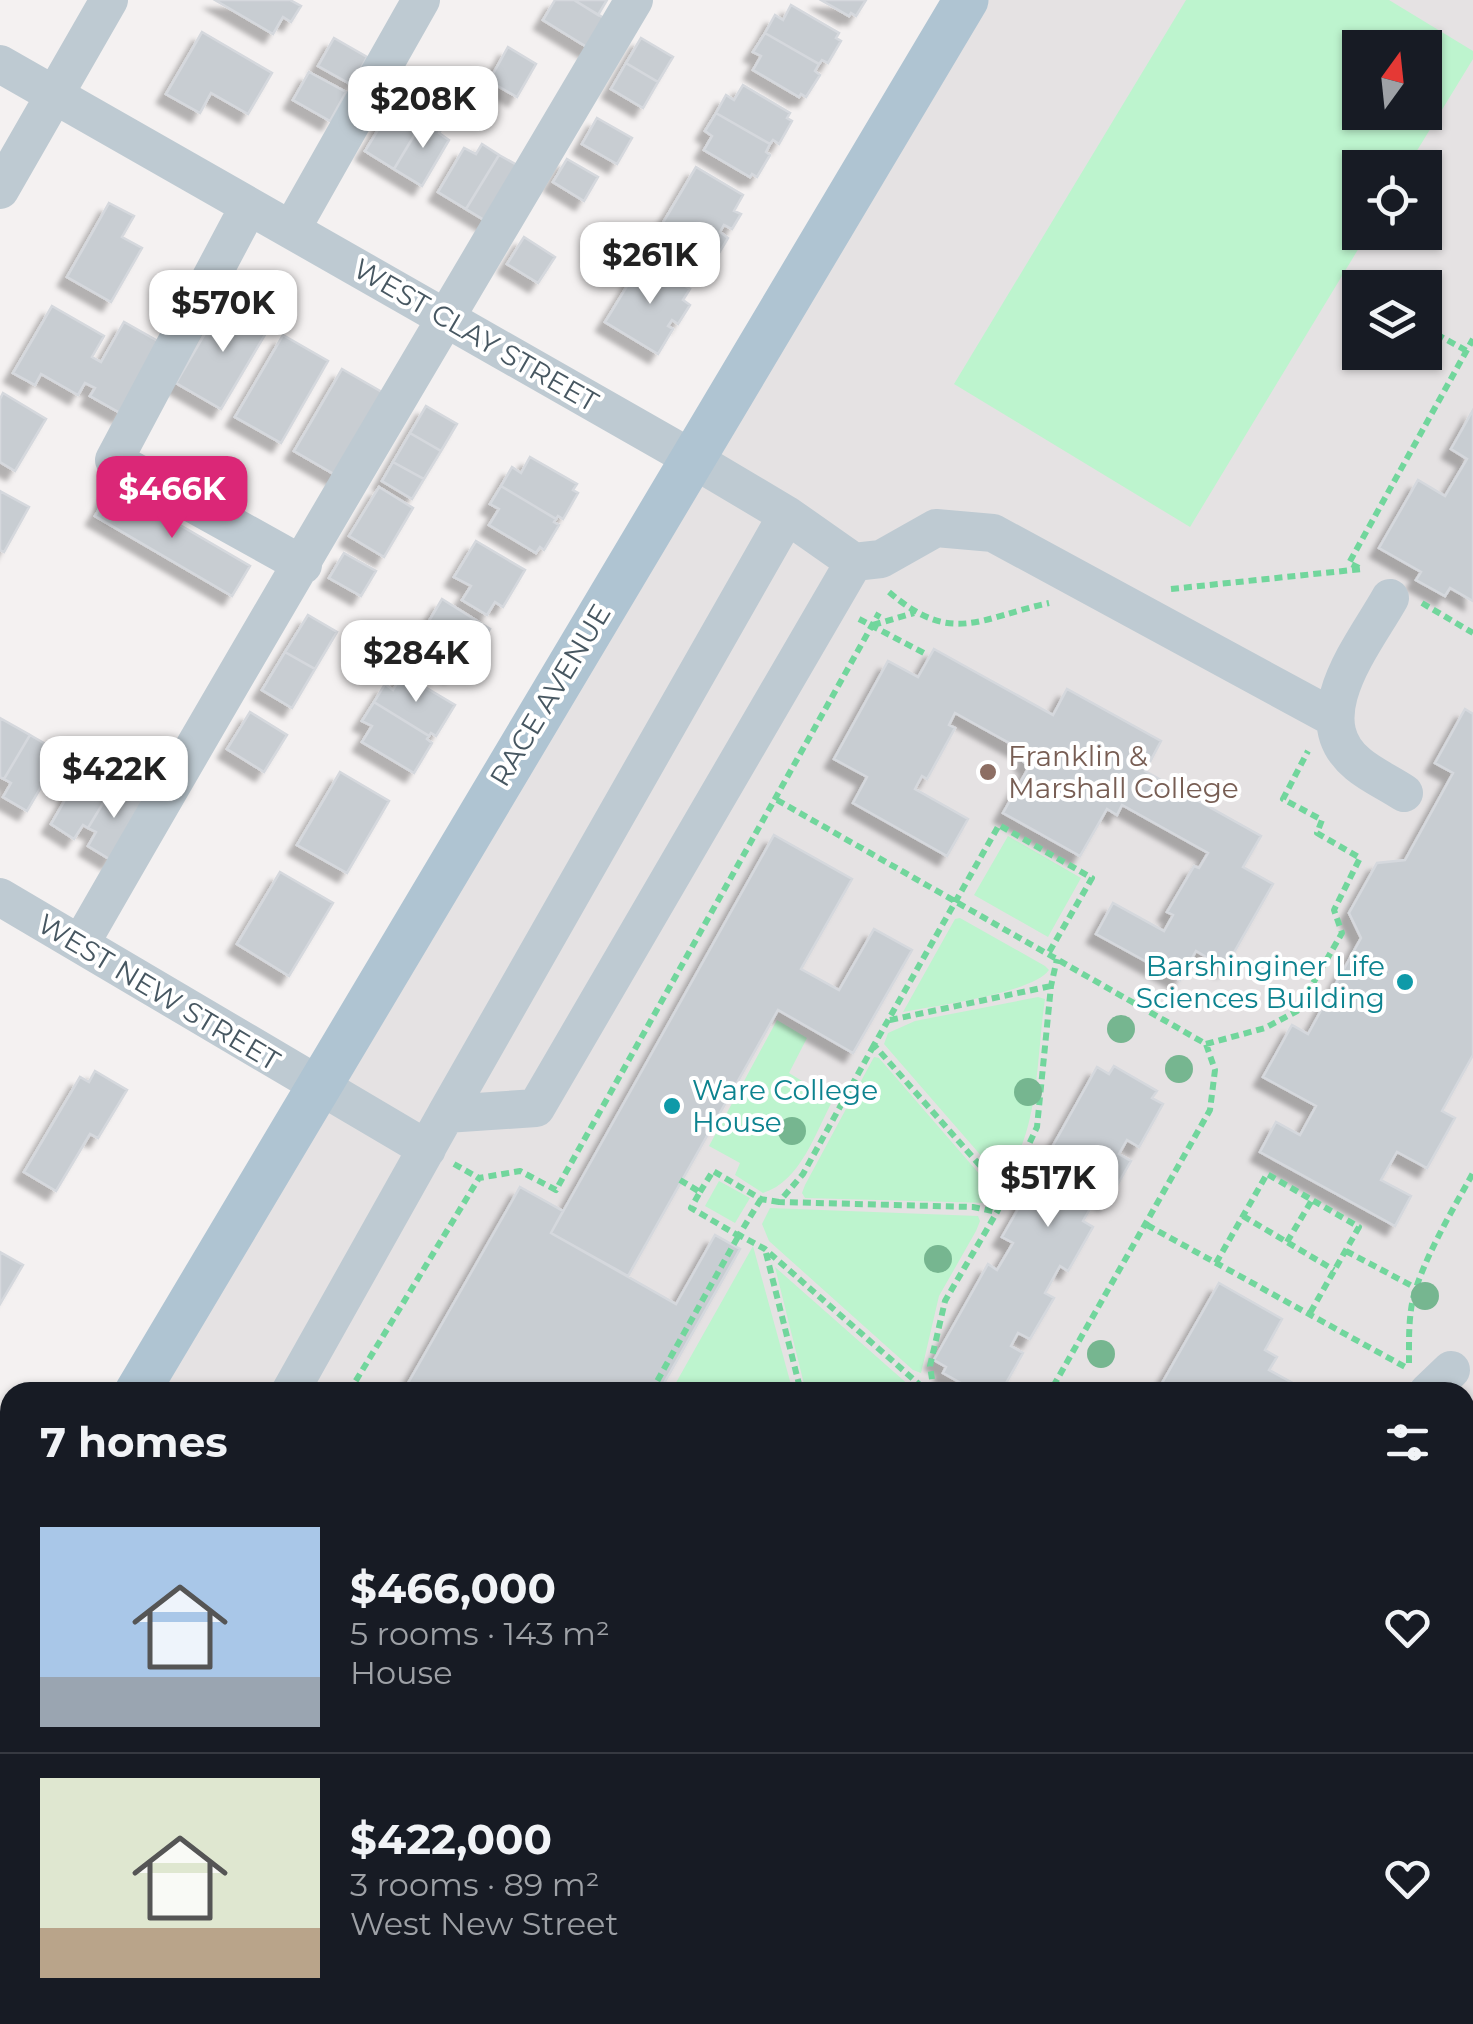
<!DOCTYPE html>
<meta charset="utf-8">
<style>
body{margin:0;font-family:Montserrat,sans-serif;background:#20242c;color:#f1f3f6;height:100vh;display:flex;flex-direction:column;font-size:38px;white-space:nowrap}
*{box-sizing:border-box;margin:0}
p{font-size:32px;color:#9ea1a6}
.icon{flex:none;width:55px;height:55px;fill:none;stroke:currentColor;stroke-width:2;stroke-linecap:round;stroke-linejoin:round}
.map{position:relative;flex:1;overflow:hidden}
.side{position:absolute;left:0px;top:1382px;width:1475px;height:642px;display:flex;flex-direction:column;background:#171b24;border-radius:30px 30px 0 0;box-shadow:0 2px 8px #0004}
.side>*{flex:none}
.needle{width:65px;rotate:15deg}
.fabs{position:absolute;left:1342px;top:30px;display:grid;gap:20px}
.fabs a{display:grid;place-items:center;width:100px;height:100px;border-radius:0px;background:#171b24;box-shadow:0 2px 8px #0004;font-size:50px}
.price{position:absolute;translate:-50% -85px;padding:0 22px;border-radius:20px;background:#fff;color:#222;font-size:32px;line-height:65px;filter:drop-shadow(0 2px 5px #0008)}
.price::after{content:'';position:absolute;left:50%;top:60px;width:30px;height:22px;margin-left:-15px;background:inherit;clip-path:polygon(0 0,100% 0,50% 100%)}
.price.selected{background:#db2777;color:#fff}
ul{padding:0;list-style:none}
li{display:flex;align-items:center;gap:30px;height:250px;padding:0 40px}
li+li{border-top:2px solid #363941}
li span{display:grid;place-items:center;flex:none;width:280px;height:200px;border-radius:0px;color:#555}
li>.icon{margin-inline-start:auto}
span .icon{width:120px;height:120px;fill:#fffc;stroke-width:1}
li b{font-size:42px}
h2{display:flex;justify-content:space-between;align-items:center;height:120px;padding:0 40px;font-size:42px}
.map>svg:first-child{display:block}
.education{fill:#e5e2e3;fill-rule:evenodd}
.green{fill:#bdf4ce;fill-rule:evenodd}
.building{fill:#c8cdd2;stroke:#d5d8dd;stroke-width:2.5;filter:url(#shadow)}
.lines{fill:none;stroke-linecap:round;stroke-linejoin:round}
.path{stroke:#71d69c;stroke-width:6;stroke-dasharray:8 5;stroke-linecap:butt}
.minor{stroke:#becad2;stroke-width:38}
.major{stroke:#afc4d2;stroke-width:45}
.tree{fill:#76b690}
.education-dot{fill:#8d6e63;stroke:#fff;stroke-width:4}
.culture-dot{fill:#0f9aa8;stroke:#fff;stroke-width:4}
.labels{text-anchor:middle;stroke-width:8;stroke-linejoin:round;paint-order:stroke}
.street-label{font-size:28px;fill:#475761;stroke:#fff}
.education-label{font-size:28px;fill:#785e54;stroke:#fff;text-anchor:start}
.culture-label{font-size:28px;fill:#0d838f;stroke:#fff;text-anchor:end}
</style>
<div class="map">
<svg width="1473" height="2024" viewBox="0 0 1473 2024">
<defs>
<filter id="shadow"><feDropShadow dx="-9" dy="9" stdDeviation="2.5" flood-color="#0004"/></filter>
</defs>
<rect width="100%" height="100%" fill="#f4f1f1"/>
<!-- education -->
<path class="education" d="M966 0H1473V2024H0V1625L10 1608V2015H1465V1392H137ZM1360 48H1425V112H1360ZM1360 168H1425V232H1360ZM1360 288H1425V352H1360Z"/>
<!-- green -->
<path class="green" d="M1186 0H1389L1473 51V59L1407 167 1360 168V232L1368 233 1190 527 954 384ZM1360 48H1425V112H1360Z
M1008 836 1081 878 1048 937 974 895Z
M960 918 1045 966 1049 970C1033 993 934 1006 903 1012L955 919Z
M1038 997 1045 999C1036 1059 1040 1127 1005 1178L997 1174 884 1044 888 1033 915 1021Z
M777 1020 807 1038 789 1073 833 1100C815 1133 801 1181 763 1193L735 1175 740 1163 709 1146Z
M874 1057 879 1058 995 1192 993 1200 988 1203 805 1198 802 1193 805 1185Z
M719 1181 750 1198 735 1223 705 1206Z
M770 1208 978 1216 980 1221 976 1231 939 1296 921 1373 913 1370 769 1241 762 1224Z
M753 1246 793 1392H681L673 1388Z
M775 1267 911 1387 914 1392H806Z
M744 2015H1185L1199 2024H740Z"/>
<!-- building -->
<path class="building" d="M215 0H290L301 6 291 22 283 17 273 34Z
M555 0H574L607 20 590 49 543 20Z
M574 0H607L598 15Z
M821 0H866L856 16 851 13 849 16Z
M791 5 839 33 836 38 841 41 828 63 822 60 819 64 765 33 775 15 783 20Z
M202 32 272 73 248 114 211 93 200 113 166 94Z
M765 33 819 64 815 71 820 75 806 97 801 94 799 97 753 70 761 56 753 52Z
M334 38 367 57 352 85 318 66Z
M641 38 673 57 658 82 626 63Z
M508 47 536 64 517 97 489 81Z
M626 63 658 82 643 108 611 89Z
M309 72 346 92 330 121 293 100Z
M743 85 790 113 787 118 792 121 779 144 773 140 770 144 716 113 726 95 734 100Z
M409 104 427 114 394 169 365 151 392 107 404 114Z
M716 113 770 144 766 152 770 155 757 177 752 174 750 177 704 150 712 136 705 131Z
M427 114 444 125 439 133 449 140 422 186 394 169Z
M597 118 632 138 617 164 582 144Z
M482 144 499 155 466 209 438 192 464 148 476 154Z
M499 155 517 165 494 226 466 209Z
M567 159 598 177 584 201 553 182Z
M696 167 743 195 734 211 741 214 732 229 724 225 720 232 728 238 713 263 658 231Z
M109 203 134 216 122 237 142 248 111 302 67 277Z
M524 237 555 257 538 283 507 264Z
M643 260 690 289 683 300 690 305 678 324 672 320 668 326 673 329 658 354 605 322Z
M224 301 269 328 221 409 176 383Z
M52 306 104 336 92 357 101 362 124 322 163 344 122 414 90 396 95 388 85 383 78 395 41 374 35 385 13 373Z
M283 335 328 361 281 443 235 417Z
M342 369 387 395 339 477 294 451Z
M3 393 46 419 15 471 0 462V399Z
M426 406 457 424 441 451 410 433Z
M1473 410V601L1450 588 1445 596 1416 580 1421 572 1379 548 1418 480 1445 496 1467 459 1451 449Z
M410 433 441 451 424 479 393 462Z
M530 457 577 484 573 490 578 493 563 519 558 516 556 519 501 486 512 467 521 473Z
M393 462 424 479 412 499 382 481Z
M113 486 250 566 232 596 95 516Z
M501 486 556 519 554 522 559 525 544 550 540 547 536 553 489 525 499 509 490 504Z
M379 487 413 508 384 557 349 536Z
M0 491 29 507 4 552 0 550Z
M476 541 525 570 503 607 495 602 487 615 462 600 471 586 454 577Z
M344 553 376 571 361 596 329 578Z
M442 599 490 629 468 665 461 661 453 674 428 659 436 645 420 636Z
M308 615 337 632 315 669 285 652Z
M934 649 1053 715 1067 689 1161 741 1145 771 1261 836 1243 867 1273 884 1225 968 1196 951 1180 980 1096 934 1113 903 1164 931 1173 915 1167 912 1194 866 1199 868 1208 853 1122 805 1117 815 1107 809 1080 856 1003 813 1030 765 1024 762 1029 754 955 713 949 725 955 728 927 779 922 776 915 789 968 819 947 856 853 803 867 777 834 759 888 661 918 677Z
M285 652 315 669 292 708 262 690Z
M403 674 455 705 436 736 431 733 429 736 374 702 385 684 393 690Z
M374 702 429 736 427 739 432 743 414 773 362 742 372 726 362 721Z
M1465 709 1473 714V1055L1442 1111 1455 1118 1427 1168 1397 1152 1381 1180 1411 1196 1395 1226 1260 1152 1276 1122 1300 1135 1316 1106 1263 1077 1292 1025 1308 1034 1361 938 1349 913 1377 863 1405 860 1453 773 1435 763Z
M250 712 287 735 264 772 227 749Z
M0 718 30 735 4 779 0 777Z
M30 735 61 753 27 811 3 797 11 783 4 779Z
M84 767 114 785 88 828 83 825 74 839 51 824Z
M340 772 389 801 347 873 297 845Z
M114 785 145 803 111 860 88 846 96 832 88 828Z
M774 835 852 879 801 969 839 990 874 929 912 950 853 1053 778 1010 628 1276 551 1233Z
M280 872 333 903 289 976 237 944Z
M1114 1066 1157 1091 1152 1098 1163 1104 1139 1147 1127 1140 1119 1154 1131 1161 1108 1201 1098 1195 1083 1221 1093 1227 1068 1271 1060 1266 1045 1293 1054 1298 1030 1339 1018 1333 1011 1346 1023 1353 1001 1392 988 1389 986 1392H977L943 1373 946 1367 934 1360 988 1264 997 1270 1013 1243 1002 1237 1030 1188 1039 1194 1051 1173 1041 1167 1097 1067 1109 1074Z
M95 1071 127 1090 98 1138 90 1134 56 1191 24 1172 80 1077 89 1082Z
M520 1187 563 1211 551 1233 676 1304 715 1235 740 1249 659 1392H403Z
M0 1252 23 1265 0 1304Z
M1219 1283 1282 1319 1265 1350 1277 1357 1269 1370 1309 1392H1157Z
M1465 1501 1473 1505V1655L1467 1666Z
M10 1812V1909L0 1904V1830Z
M144 2015H263L279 2024H160Z
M299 2015H381L397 2024H294Z
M575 2015H640L635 2024H570Z"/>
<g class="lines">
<!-- path -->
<path class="path" d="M1425 328 1467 351
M1359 568 1349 563 1473 339
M1171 589 1362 569
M889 592C952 646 979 618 1049 603
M1422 603 1473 633
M859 619 924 653
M873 625 914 613
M777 800 1206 1044 1215 1070 1210 1110 1050 1392
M890 1020 1051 986
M1206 1044 1265 1028 1297 1011 1342 933 1334 910 1360 858 1317 833 1322 820 1283 799 1308 751
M874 1045 803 1174 779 1202 973 1207 997 1212
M454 1164 479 1178
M680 1180 700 1192 691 1208 739 1236
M700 1192 713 1171 761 1199 779 1202
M1006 1195 874 1045 999 825 1092 878 1048 954
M761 1199 739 1235 765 1249 928 1392
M1243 1216 1334 1270
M1147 1225 1407 1368
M1287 1242 1312 1200
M1346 1251 1416 1288
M766 1253 801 1392
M1216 1263 1267 1174 1359 1227 1310 1313
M1409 1363C1409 1338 1408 1309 1417 1285 1431 1246 1453 1209 1473 1173
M349 1392 479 1178 520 1171 556 1190 879 613
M651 1392 739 1235
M934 1392 930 1366 945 1301 997 1212 1037 1127 1051 986 1057 959
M1465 1434 1473 1438
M1471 1733 1473 1747
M1465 1978 1473 1976
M822 2015 827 2024
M993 2015 995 2024
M1209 2015 1225 2024
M516 2024V2015
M1095 2024 1100 2015
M1278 2024 1284 2015
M1376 2024 1381 2015"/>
<!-- minor -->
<path class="minor" d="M0 64 691 458 787 515 854 562 881 559 936 528 993 533 1334 718
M0 190 109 0
M249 206 114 460 303 565
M291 230 421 0
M1390 598C1365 643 1302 718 1358 764 1371 775 1389 783 1404 793
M0 897 427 1149
M81 943C262 627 448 314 634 0
M446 1114 787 515
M290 1392 446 1114 536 1108 854 562
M1428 1392 1451 1370
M1465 1834 1473 1838
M0 1978 10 1984
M62 2015 77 2024
M728 2024 732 2015
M1472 2024 1473 2021"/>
<!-- major -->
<path class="major" d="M137 1392 966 0
M0 1625 10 1608"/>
</g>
<!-- trees -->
<g class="tree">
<circle cx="1121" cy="1029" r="14"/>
<circle cx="1179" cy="1069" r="14"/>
<circle cx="1028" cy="1092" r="14"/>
<circle cx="792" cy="1131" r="14"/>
<circle cx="938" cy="1259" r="14"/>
<circle cx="1425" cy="1296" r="14"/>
<circle cx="1101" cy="1354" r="14"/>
</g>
<!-- markers -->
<circle class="education-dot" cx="988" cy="772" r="10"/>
<g class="culture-dot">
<circle cx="1405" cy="982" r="10"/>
<circle cx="672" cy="1106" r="10"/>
</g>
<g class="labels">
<!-- street labels -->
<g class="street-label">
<text transform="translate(476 335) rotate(30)" y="10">WEST CLAY STREET</text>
<text transform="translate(550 695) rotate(-59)" y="10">RACE AVENUE</text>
<text transform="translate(159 992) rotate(31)" y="10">WEST NEW STREET</text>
</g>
<!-- education labels -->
<g class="education-label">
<text x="1008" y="766">Franklin &amp;<tspan x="1008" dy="32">Marshall College</tspan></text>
</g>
<!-- culture labels -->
<g class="culture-label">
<text x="1385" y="976">Barshinginer Life<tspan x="1385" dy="32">Sciences Building</tspan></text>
<text x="692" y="1100" text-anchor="start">Ware College<tspan x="692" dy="32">House</tspan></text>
</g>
</g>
</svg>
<div class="fabs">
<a><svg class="needle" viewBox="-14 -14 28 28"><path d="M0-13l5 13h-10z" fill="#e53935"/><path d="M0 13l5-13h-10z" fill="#9ea1a6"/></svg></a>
<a><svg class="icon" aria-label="locate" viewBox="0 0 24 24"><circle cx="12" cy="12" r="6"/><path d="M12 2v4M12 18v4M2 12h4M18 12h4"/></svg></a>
<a><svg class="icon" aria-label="layers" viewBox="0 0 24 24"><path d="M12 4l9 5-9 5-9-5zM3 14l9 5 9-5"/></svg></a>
</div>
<b class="price" style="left:423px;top:151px">$208K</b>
<b class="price" style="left:650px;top:307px">$261K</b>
<b class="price" style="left:223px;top:355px">$570K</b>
<b class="price selected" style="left:172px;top:541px">$466K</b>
<b class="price" style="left:416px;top:705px">$284K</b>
<b class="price" style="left:114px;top:821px">$422K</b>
<b class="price" style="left:1048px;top:1230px">$517K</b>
<section class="side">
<h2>7 homes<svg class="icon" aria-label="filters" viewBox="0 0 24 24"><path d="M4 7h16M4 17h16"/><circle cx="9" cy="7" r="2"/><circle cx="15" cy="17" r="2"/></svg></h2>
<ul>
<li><span style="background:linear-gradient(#a9c7e8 75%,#9aa5b1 0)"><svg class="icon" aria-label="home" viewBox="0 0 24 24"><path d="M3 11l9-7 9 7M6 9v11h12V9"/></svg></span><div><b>$466,000</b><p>5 rooms · 143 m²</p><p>House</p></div><svg class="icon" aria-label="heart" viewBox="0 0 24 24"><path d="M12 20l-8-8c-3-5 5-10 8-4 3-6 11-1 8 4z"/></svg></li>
<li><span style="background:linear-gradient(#dfe7d0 75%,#b9a48a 0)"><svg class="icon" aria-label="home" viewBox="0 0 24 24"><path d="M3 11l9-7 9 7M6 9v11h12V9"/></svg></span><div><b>$422,000</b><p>3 rooms · 89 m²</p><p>West New Street</p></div><svg class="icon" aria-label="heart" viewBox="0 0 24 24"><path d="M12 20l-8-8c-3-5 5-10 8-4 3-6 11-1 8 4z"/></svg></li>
</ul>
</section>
</div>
